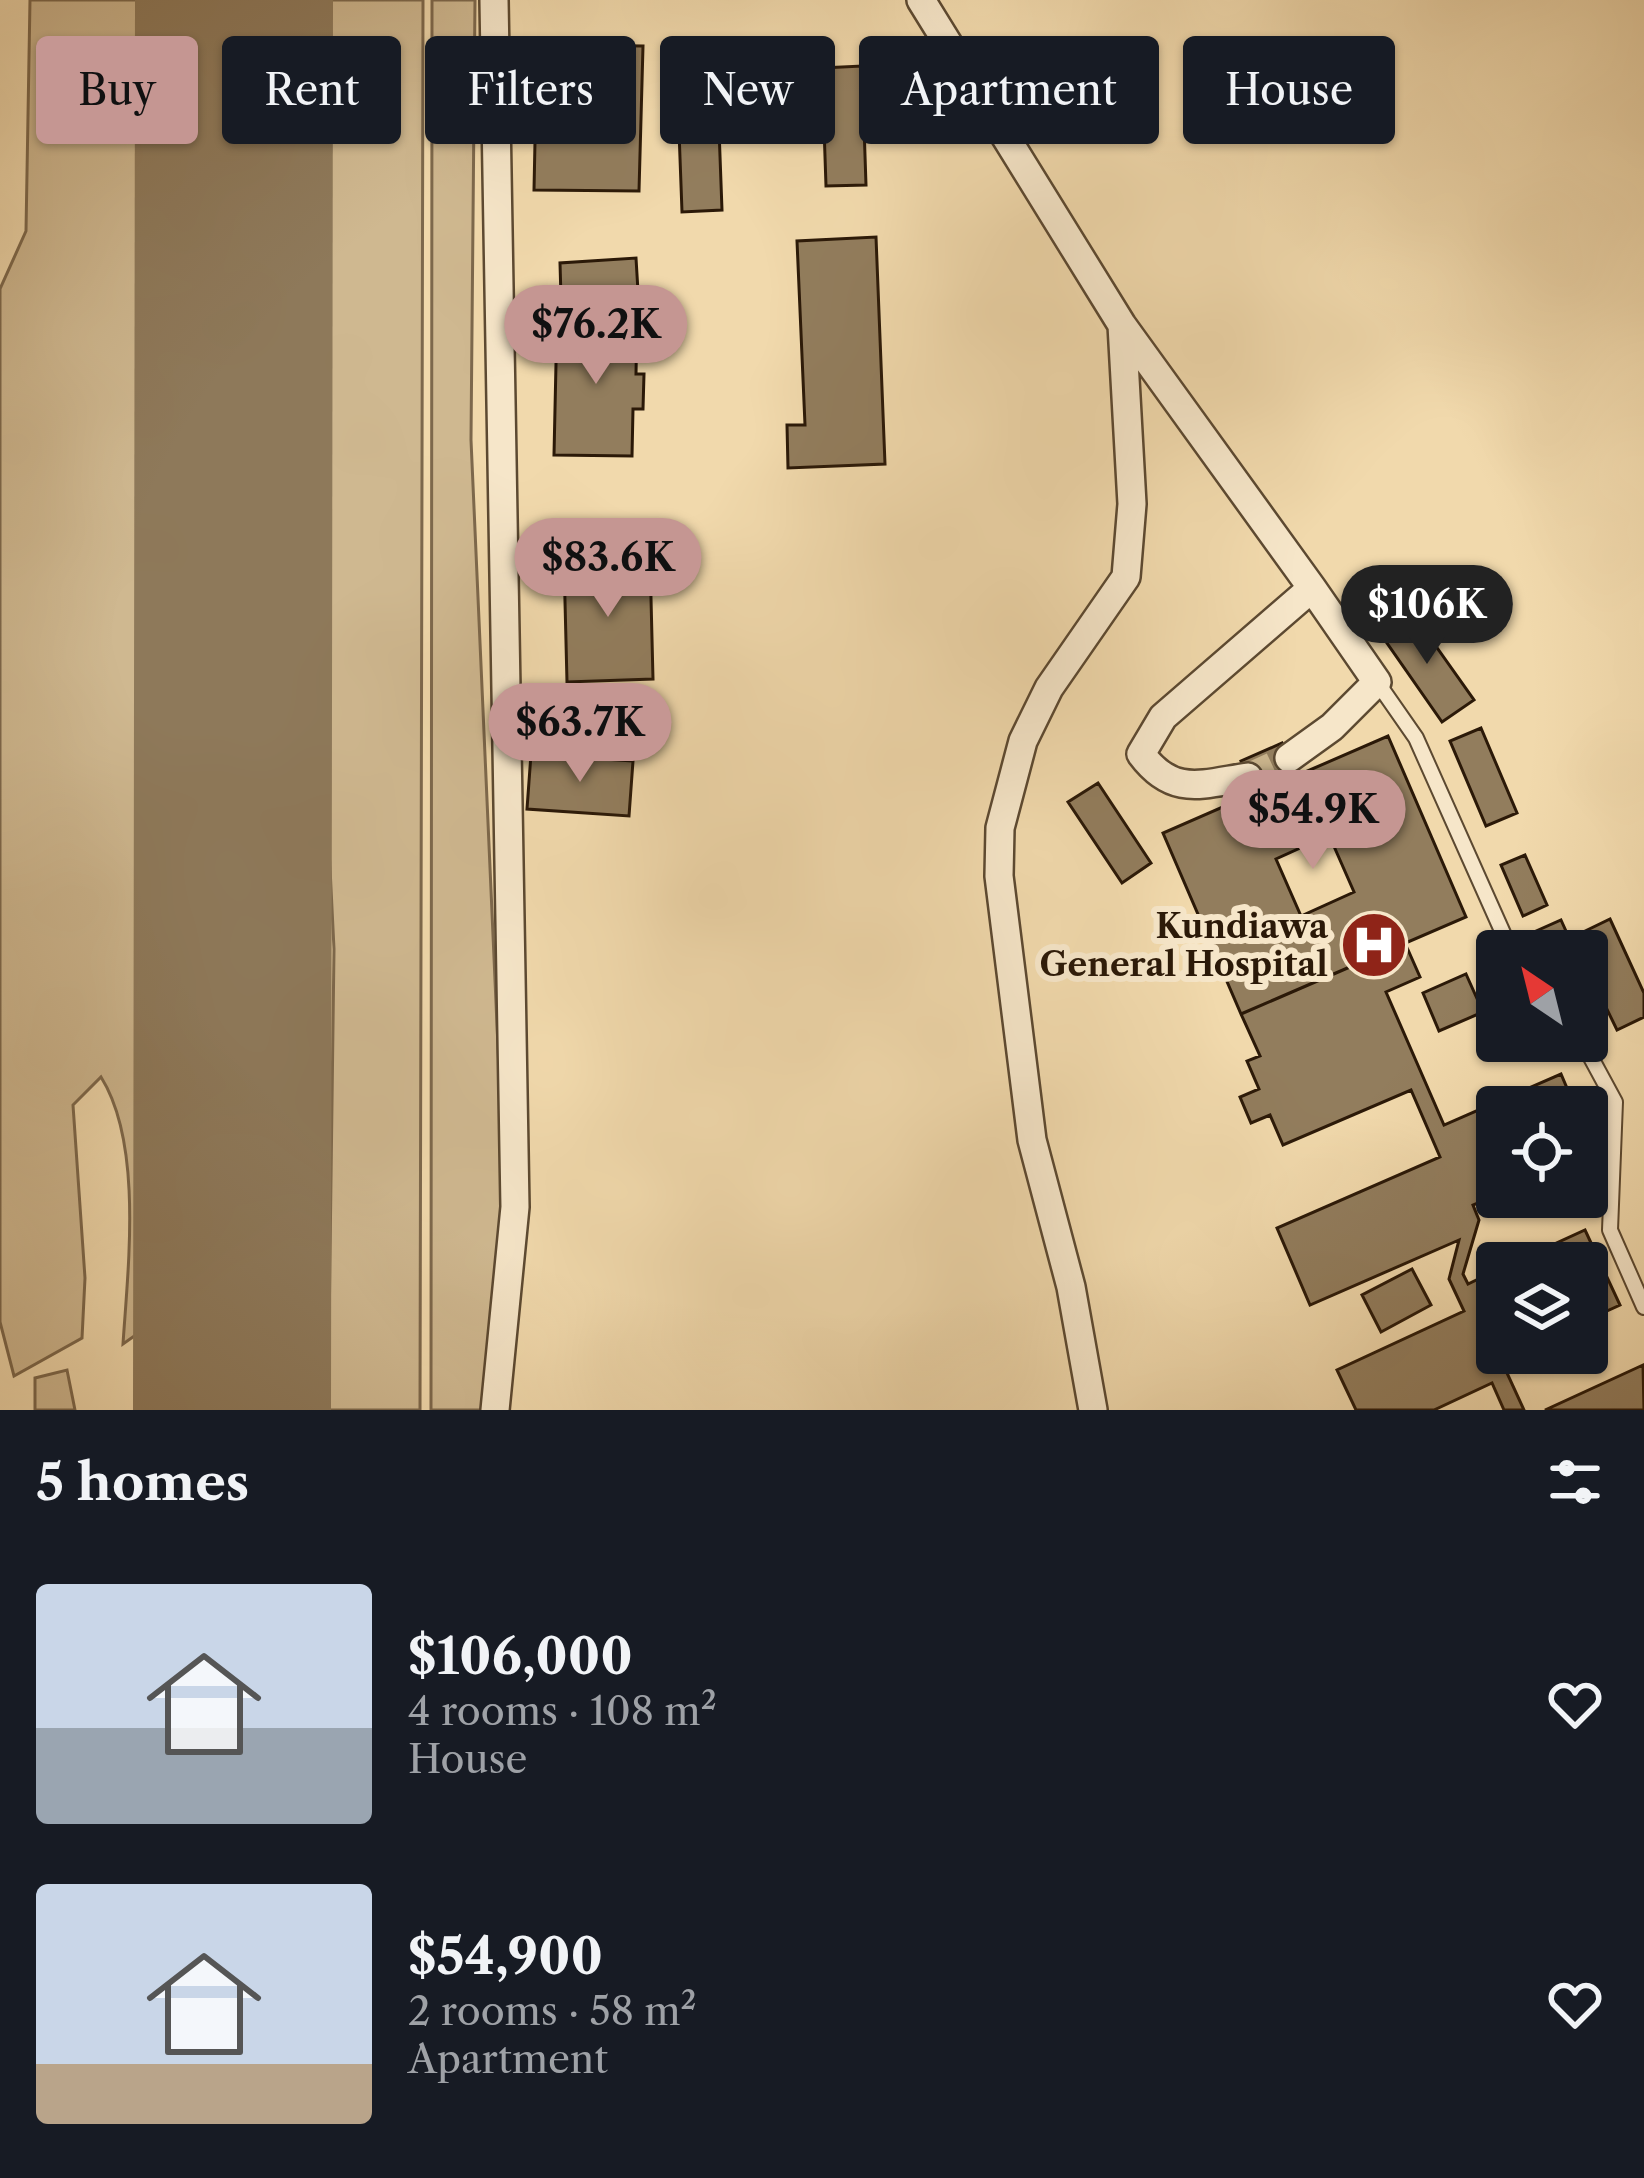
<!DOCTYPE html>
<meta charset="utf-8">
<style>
body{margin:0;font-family:"Libre Caslon Text",serif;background:#20242c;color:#f1f3f6;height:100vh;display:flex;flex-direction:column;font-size:45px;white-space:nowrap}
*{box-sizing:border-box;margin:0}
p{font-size:39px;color:#9ea1a6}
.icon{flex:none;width:66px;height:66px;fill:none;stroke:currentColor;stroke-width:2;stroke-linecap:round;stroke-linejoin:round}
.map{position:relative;height:1410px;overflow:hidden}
.sheet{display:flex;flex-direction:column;background:#171b24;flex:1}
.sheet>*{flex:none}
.hud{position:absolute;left:36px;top:36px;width:1572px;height:108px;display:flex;gap:24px}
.needle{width:78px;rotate:325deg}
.controls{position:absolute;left:1476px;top:930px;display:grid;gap:24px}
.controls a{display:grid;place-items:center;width:132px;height:132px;border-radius:12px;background:#171b24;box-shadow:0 3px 9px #0004;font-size:60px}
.price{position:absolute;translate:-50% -102px;padding:0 27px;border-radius:42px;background:#c59692;color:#111;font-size:39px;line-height:78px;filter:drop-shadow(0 3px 6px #0008)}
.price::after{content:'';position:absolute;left:50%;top:72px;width:36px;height:27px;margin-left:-18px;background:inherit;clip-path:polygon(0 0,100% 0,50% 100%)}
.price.active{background:#222;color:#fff}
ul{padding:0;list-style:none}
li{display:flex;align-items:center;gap:36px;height:300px;padding:0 36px}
li span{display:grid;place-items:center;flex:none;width:336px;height:240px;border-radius:12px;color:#555}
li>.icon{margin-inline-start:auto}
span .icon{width:144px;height:144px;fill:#fffc;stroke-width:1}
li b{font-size:51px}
h2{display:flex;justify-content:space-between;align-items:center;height:144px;padding:0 36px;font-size:51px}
.tag{padding:0 42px;border-radius:12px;background:#171b24;box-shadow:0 3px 9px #0004;font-size:42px;line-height:108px}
.tag.active{background:#c59692;color:#111}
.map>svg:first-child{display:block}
.green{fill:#cfb890;stroke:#7d684c;stroke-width:3}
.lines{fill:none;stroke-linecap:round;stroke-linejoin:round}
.runway{stroke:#8e795a;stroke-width:198}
.building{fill:#927d5d;stroke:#2b1908;stroke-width:3;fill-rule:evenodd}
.minor-tunnel{stroke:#c9b38b;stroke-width:27;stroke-dasharray:27 14;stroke-linecap:butt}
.service-casing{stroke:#5c4931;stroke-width:18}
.minor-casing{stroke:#5c4931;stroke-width:32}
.service{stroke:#f6e6c9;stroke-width:14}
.minor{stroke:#f6e6c9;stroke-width:27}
.labels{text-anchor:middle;stroke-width:12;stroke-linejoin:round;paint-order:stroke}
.poi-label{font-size:33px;font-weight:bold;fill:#2b1908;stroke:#f6e6c9;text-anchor:end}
</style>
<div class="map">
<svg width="1644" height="1410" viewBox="0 0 1644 1410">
<rect width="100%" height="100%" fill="#f1d9ac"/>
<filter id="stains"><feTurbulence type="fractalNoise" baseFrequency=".00167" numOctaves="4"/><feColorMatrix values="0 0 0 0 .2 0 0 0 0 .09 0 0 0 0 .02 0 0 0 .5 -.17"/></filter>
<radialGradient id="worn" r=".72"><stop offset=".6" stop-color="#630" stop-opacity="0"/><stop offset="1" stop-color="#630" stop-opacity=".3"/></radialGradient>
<!-- green -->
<path class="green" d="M30 0H165L164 1315 123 1344C128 1267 143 1144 101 1077L73 1105 85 1278 82 1338 14 1376 0 1322V289L26 231Z
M321 0H423L420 1410H328L334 949 324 746Z
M432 0H475L471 440 505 1205 483 1410H431Z
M67 1370 75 1410H35V1378Z"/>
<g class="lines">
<!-- runway -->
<path class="runway" d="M232 1410 234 0"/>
</g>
<!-- building -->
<path class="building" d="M537 45 643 46 639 191 534 190Z
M862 66 866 185 826 186 822 68Z
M719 129 722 210 682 212 679 131Z
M876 237 885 464 788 468 787 425H805L797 241Z
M636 258 639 308 600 311 599 296 561 298 560 263Z
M557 318 637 319 636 374H644L643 409H633L632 456 554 455Z
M650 558 653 679 567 682 564 561Z
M1411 611 1474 700 1442 722 1380 633Z
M1481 728 1517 813 1486 826 1450 741Z
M1388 736 1466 917 1241 1014 1163 833 1255 793 1241 761 1282 743 1296 776ZM1329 835 1354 892 1301 916 1276 859Z
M531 754 633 761 629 816 527 809Z
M1098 783 1151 863 1122 883 1068 802Z
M1525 855 1547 905 1523 916 1501 865Z
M1610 919 1644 993V1017L1617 1030 1587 968V951H1579L1573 937Z
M1561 920 1575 951H1542L1534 932Z
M1405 943 1420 977 1386 992 1444 1125 1561 1074 1575 1107H1497V1195L1473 1205 1479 1220 1463 1274 1468 1284 1497 1270V1353H1517L1501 1360 1524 1410H1504L1492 1383 1434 1410H1356L1337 1370 1464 1311 1449 1279 1459 1240 1310 1305 1277 1228 1440 1157 1411 1090 1283 1145 1270 1115 1251 1123 1240 1097 1259 1089 1247 1061 1260 1056 1241 1014Z
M1466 974 1483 1012 1439 1031 1423 993Z
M1585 1230 1620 1305 1587 1320V1263H1513Z
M1412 1269 1431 1305 1381 1332 1362 1295Z
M1643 1365 1644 1410H1545Z"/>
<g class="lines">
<!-- minor-tunnel -->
<path class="minor-tunnel" d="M1248 777 1289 758"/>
<!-- service casing -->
<g class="service-casing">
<path id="service" d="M1377 682 1416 738 1511 951
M1582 1041 1615 1102 1610 1230 1644 1307"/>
</g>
<!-- minor casing -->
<g class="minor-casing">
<path id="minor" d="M494 0 515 1207 495 1410
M921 0 1122 325 1312 588 1163 717 1141 754C1173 797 1201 784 1248 777
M1289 758 1332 727 1377 682 1312 588
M1093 1410 1071 1287 1032 1140 999 876 1000 828 1023 741 1049 688 1126 577 1132 504 1122 325"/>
</g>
<!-- service -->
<use href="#service" class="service"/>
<!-- minor -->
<use href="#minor" class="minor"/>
</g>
<!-- icons -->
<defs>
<g id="hospital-disc" transform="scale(3.45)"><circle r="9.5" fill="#8f2418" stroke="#f6e6c9"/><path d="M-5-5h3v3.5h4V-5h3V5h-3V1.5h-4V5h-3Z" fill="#fff"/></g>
</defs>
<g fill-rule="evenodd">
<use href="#hospital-disc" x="1374" y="945"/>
</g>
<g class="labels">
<!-- poi labels -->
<g class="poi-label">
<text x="1328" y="938">Kundiawa<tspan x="1328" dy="38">General Hospital</tspan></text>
</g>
</g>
<rect width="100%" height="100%" filter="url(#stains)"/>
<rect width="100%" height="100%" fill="url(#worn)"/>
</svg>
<div class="controls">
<a><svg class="needle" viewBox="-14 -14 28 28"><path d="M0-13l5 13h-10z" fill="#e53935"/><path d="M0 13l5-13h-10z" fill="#9ea1a6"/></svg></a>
<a><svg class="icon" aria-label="locate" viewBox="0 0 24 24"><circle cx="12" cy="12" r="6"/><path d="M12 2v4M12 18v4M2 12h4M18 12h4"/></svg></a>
<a><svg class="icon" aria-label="layers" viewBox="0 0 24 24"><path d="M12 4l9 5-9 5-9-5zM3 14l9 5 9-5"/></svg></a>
</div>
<b class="price" style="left:596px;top:387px">$76.2K</b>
<b class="price" style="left:608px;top:620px">$83.6K</b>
<b class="price active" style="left:1427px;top:667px">$106K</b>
<b class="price" style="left:580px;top:785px">$63.7K</b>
<b class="price" style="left:1313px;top:872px">$54.9K</b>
<div class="hud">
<a class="tag active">Buy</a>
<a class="tag">Rent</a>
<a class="tag">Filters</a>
<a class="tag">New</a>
<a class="tag">Apartment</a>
<a class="tag">House</a>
</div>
</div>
<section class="sheet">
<h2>5 homes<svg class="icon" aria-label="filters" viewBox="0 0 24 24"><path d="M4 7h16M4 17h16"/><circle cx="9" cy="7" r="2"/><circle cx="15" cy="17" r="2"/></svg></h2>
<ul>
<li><span style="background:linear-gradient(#c9d6e8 60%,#9aa5b1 0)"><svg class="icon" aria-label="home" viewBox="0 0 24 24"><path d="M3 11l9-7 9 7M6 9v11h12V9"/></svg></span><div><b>$106,000</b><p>4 rooms · 108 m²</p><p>House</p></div><svg class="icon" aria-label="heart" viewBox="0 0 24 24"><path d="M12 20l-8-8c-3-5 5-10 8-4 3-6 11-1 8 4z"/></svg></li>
<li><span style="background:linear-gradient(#c9d6e8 75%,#b9a48a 0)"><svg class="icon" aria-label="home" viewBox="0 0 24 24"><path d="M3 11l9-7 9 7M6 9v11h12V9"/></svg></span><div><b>$54,900</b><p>2 rooms · 58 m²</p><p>Apartment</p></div><svg class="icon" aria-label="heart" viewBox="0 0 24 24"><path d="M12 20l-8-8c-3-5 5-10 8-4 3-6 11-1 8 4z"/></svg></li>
</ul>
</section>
